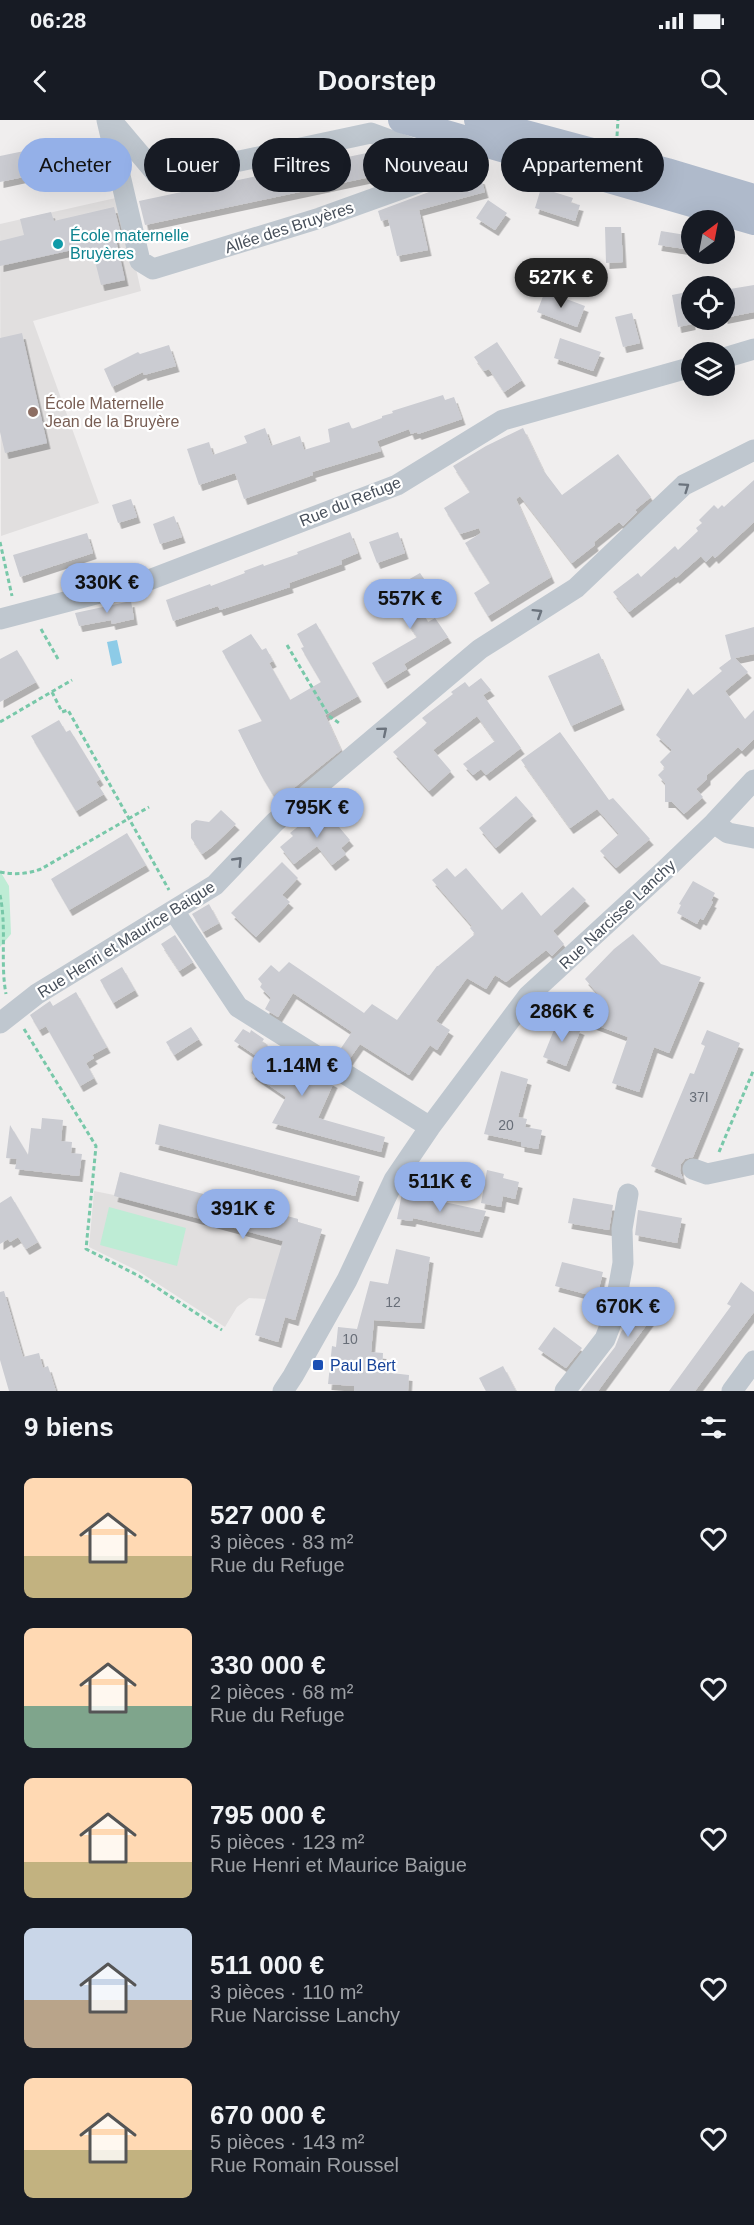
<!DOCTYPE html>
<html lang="fr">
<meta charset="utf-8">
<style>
body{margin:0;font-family:Arial,sans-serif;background:#242831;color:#f1f3f6;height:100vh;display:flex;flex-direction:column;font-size:22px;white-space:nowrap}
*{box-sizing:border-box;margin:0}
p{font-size:20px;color:#9ea1a6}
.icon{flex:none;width:33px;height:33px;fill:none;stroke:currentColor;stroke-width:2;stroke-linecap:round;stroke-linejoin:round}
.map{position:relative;height:1271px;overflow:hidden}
.panel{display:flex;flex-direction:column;background:#171b24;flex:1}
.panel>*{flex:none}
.hud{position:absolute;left:18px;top:18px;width:718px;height:54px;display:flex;gap:12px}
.needle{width:39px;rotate:32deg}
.fabs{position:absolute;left:681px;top:90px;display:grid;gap:12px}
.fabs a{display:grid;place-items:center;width:54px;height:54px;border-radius:50%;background:#171b24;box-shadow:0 6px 24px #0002;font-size:30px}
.price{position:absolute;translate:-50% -51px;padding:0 14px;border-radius:21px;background:#94b0e8;color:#111;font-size:20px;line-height:39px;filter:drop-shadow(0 2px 3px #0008)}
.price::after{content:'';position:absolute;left:50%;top:36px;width:18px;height:14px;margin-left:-9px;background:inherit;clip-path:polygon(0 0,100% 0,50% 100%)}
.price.current{background:#222;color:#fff}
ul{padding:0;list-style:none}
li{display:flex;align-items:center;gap:18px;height:150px;padding:0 24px}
li span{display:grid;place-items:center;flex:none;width:168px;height:120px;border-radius:9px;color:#555}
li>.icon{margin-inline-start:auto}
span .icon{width:72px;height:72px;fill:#fffc;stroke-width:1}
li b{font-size:26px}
h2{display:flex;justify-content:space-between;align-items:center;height:72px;padding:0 24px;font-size:26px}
.pill{padding:0 21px;border-radius:27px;background:#171b24;box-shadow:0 6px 24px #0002;font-size:21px;line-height:54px}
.pill.current{background:#94b0e8;color:#111}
.status{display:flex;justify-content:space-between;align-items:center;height:42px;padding:0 30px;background:#171b24;direction:ltr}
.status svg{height:16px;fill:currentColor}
header{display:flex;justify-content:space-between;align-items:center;height:78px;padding:0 24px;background:#171b24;font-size:27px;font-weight:700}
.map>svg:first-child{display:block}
.education{fill:#e1dfdf}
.green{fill:#beecd5}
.water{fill:#8dcbe7}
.building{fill:#cbccd2;filter:url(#shadow)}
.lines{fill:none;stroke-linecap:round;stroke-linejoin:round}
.path{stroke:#78c8a9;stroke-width:3;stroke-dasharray:4.5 3;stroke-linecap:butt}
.minor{stroke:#bfc7cf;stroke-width:21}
.major{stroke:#afbacb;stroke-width:26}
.oneway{stroke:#6b737d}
.culture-dot{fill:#0f9aa8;stroke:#fff;stroke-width:2}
.education-dot{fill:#8d6e63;stroke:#fff;stroke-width:2}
.transit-dot{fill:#1a4fb4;stroke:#fff;stroke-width:2}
.labels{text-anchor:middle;stroke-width:4.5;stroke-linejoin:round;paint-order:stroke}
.number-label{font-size:14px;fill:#686e78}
.street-label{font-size:16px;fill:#474f5a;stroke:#fff}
.culture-label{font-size:16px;fill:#0d838f;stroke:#fff;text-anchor:start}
.education-label{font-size:16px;fill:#785e54;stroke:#fff;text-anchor:start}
.transit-label{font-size:16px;fill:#164399;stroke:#fff;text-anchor:start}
</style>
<div class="status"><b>06:28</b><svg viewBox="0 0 49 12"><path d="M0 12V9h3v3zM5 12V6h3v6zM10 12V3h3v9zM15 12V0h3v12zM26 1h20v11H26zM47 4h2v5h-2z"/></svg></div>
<header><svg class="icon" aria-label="back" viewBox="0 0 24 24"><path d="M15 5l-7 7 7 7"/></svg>Doorstep<svg class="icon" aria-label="search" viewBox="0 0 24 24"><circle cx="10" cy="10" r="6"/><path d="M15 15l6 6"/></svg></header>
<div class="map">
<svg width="754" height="1271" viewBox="0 0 754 1271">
<defs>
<filter id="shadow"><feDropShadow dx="3.5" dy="6" stdDeviation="0" flood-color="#0004"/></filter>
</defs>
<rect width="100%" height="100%" fill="#f0eeee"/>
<!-- education -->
<path class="education" d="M120 77 141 171 33 201 99 383 1 416 0 104Z
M120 1052 298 1099V1102L322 1109 298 1188 266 1179 249 1178 237 1187 225 1207 138 1151 89 1127 94 1071 114 1075Z"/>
<!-- green -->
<path class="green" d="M0 751 9 766 11 814 0 827Z
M109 1087 186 1108 177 1146 100 1125Z"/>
<!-- water -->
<path class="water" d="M117 520 122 543 112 546 107 522Z"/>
<!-- building -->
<path class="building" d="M87 18 93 42 0 62V36Z
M381 30 390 34 394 52 145 105 139 81Z
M481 58 485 72 419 90 428 130 397 136 388 99 381 101 378 91 429 72Z
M541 68 573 78 571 83 580 85 575 101 535 88Z
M488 80 507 93 495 110 476 98Z
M114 87 120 110 114 111 125 160 101 165 92 129 82 131 81 128 0 146V121L24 115 20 99 51 92 54 101Z
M605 107H621L623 142 606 143Z
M661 111 692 116V130L658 125Z
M754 165V192L724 198V170Z
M545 171 585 186 577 207 537 192Z
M692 171V204L678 207 672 175Z
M632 193 640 223 623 227 615 197Z
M22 213 47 323 5 333 0 312V218Z
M560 218 601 232 593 251 554 238Z
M497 222 522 260 504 272 489 249 484 251 474 237Z
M169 225 176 246 144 255 143 252 112 267 104 249 138 232 140 234Z
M443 275 445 280 454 277 462 299 418 314 417 312 411 314 409 309 377 321 381 331 312 352 313 355 244 379 235 353 199 365 187 329 209 322 213 335 247 323 244 316 265 308 271 326 300 316 304 330 330 322 328 309 349 302 352 309 382 298V296L393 293 392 291Z
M523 308 543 350 562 375 618 334 651 377 635 390 637 392 623 406 619 402 594 422 595 425 572 443 520 376 516 379 551 457 488 496 474 473 490 463 465 423 481 413 479 408 460 414 444 388 470 372 453 346 486 326Z
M754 360V402L715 438 713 435 706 442 701 436 676 458 675 456 629 492 613 472 638 453 641 457 675 426 678 430 698 411 696 408 702 403 699 400 714 385 718 389 722 385 724 387Z
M131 379 137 397 118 403 112 385Z
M174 396 182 417 160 424 153 404Z
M350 412 358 433 341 440 342 444 289 463 290 467 220 490 218 486 173 501 166 480 210 464 211 466 245 453 244 451 255 447 263 444 264 446 298 434 297 432Z
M398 412 405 433 377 443 369 422Z
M87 413 93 433 20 457 13 435Z
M420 453 429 466 413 477 428 502 435 498 448 517 404 544 407 549 384 563 372 543 417 517 392 480 394 479 389 471Z
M131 481 134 499 112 504 111 500 79 506 75 493Z
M316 503 358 576 325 595 341 630 290 671 278 683 261 655 238 610 262 601 222 531 251 514 262 530 266 528 273 541 269 543 290 580 321 562 301 528 304 527 297 514Z
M754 507V534L735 538 748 552 725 571 745 599 754 590V619L742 631 738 627 707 655V659L696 669 703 677 684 694 672 682H665V663L658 655 665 648 660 642 672 630 656 615 688 568 693 575 722 551 719 548 731 539 725 515Z
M17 530 36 562 0 582V539Z
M599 533 621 584 571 606 548 556Z
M481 558 491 570 483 575 521 628 486 655 481 649 473 655 463 644 495 621 477 596 433 630 451 651 429 671 393 632 427 603 422 598 453 574 451 572 465 562 469 567Z
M59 600 66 612 70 610 100 659 96 662 104 674 76 691 31 616Z
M560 612 609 680 613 678 650 719 616 748 600 731 619 714 597 689 570 708 521 640Z
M516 676 533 695 496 728 479 708Z
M322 687 350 720 341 728 346 734 332 745 317 726 294 744 280 727 293 716 290 713Z
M221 690 236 704 212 727 202 734 191 718V704L196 700 209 702Z
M127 713 146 745 69 790 51 759Z
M282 742 298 758 282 775 290 782 256 817 231 793Z
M447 748 455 757 466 748 502 790 522 772 541 796 573 767 586 780 553 811 564 824 552 836 546 830 506 862 495 855 486 869 467 858 436 901 450 910 437 930 430 925 409 955 360 924 348 941 337 934 352 912 293 873 278 897 265 889 271 878 260 867 262 864 258 859 271 845 279 852 289 842 364 893 372 884 397 900 437 846H438L475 814 470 808 472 806 432 760Z
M693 761 715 773 711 781 713 782 703 800 700 798 697 804 677 793 681 785 679 784Z
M209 784 219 803 203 812 192 794Z
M633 814 661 844 701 857 669 933 654 927 639 972 612 963 628 917 588 902 598 874 585 859 614 829Z
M175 815 193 842 179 851 161 824Z
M122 847 135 870 113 883 100 860Z
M76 872 107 927 92 935 94 938 86 943 94 958 80 966 46 906 39 910 30 895 50 881 53 886Z
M558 900 581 909 566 946 543 937Z
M191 907 199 919 174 935 166 922Z
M243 909 250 913 251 910 264 919 262 922 274 930 271 934 302 955 306 947 334 962 318 998 385 1017 381 1032 272 1003 286 977 251 953 261 939 234 921Z
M707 910 740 923 693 1037 685 1039 681 1044 680 1051 683 1059 651 1046 690 953 694 954 705 926 701 924Z
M501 951 528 959 518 997 527 999 525 1007 542 1010 538 1029 521 1026V1022L484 1014Z
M42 998 63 1000 61 1021 72 1022 71 1033 82 1034 79 1056 15 1049 17 1039 6 1038 10 1005 28 1035 31 1008 41 1009Z
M159 1004 360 1056 355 1076 155 1024Z
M487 1050 504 1054 503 1058 519 1062 515 1079 503 1076 501 1087 481 1083Z
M120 1052 298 1099V1102L322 1109 295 1200 285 1197 278 1222 255 1215 283 1121 114 1076Z
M402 1073 486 1091 479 1112 413 1098 412 1101 397 1099Z
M11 1076 38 1122 26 1129 18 1117 10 1122 8 1119 0 1124V1083Z
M573 1078 613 1085 609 1110 568 1103Z
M638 1090 682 1098 677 1123 635 1115Z
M396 1129 430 1137 421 1203 374 1200 371 1232 383 1233 382 1252 409 1255 408 1271H354V1266L328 1264 332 1226 336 1227 338 1207 357 1209 370 1161 388 1164Z
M562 1142 603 1152 597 1177 555 1166Z
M741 1162 754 1172V1192L695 1271H669L731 1186 727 1184Z
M655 1167 670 1173 598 1271H581L615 1227 621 1212Z
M4 1171 23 1237 39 1233 43 1248 48 1246 56 1271H9L0 1240V1172Z
M554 1207 582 1228 566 1248 538 1229Z
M503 1246 516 1271H486L479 1258Z"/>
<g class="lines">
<!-- path -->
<path class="path" d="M617 16 618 0
M0 422 12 476
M41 509 58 539
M287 525 329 596 339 603
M52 572 62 592 68 590 169 770
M0 602 72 560
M0 752C15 755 27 754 41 749L149 687
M0 775C7 808 0 842 6 874
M24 909 96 1026 86 1129 139 1156 222 1210
M719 1032 754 949"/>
<!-- minor -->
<path class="minor" d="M107 0 140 141 153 149 320 98 423 61 429 49 422 38 409 27 371 13 160 58 111 0
M724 238 754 229
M0 499 149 460 397 365 503 300 692 247
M714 703 728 713 754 718
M174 791 238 887 430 1007
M0 903 37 874 215 765 275 702 480 529 576 468 684 365 754 330
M693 1049 707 1054 754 1044
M283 1271 293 1256 347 1160 394 1060 430 1007 528 876 665 750 714 703 754 660
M565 1271 605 1219 613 1198 623 1143 622 1109 628 1074
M732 1271 754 1241"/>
<!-- major -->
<path class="major" d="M401 0 754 102
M477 0 667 51 754 77"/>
</g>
<!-- one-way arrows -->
<defs><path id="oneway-chevron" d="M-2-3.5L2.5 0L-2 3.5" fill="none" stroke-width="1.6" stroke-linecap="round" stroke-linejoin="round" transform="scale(1.5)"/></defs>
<g class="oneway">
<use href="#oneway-chevron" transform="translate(685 367) rotate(-35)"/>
<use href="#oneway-chevron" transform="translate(538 493) rotate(-32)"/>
<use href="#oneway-chevron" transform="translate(383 611) rotate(-40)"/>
<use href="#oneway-chevron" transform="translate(238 741) rotate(-46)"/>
</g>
<!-- markers -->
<circle class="culture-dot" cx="58" cy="124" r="6"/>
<circle class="education-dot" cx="33" cy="292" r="6"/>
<rect class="transit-dot" x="312" y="1239" width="12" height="12" rx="3"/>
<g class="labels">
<!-- number labels -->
<g class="number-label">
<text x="699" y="982">37I</text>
<text x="506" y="1010">20</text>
<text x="393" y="1187">12</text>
<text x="350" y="1224">10</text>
</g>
<!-- street labels -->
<g class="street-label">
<text transform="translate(289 107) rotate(-18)" y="6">Allée des Bruyères</text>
<text transform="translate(350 381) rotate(-22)" y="6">Rue du Refuge</text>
<text transform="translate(617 794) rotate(-43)" y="6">Rue Narcisse Lanchy</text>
<text transform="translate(126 819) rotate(-32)" y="6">Rue Henri et Maurice Baigue</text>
</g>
<!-- culture labels -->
<g class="culture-label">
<text x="70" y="121">École maternelle<tspan x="70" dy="18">Bruyères</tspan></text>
</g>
<!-- education labels -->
<g class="education-label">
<text x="45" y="289">École Maternelle<tspan x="45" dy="18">Jean de la Bruyère</tspan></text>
</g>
<!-- transit labels -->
<g class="transit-label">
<text x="330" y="1251">Paul Bert</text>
</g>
</g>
</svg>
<div class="fabs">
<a><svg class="needle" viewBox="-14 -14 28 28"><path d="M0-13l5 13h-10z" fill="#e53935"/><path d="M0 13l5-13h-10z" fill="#9ea1a6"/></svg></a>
<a><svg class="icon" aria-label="locate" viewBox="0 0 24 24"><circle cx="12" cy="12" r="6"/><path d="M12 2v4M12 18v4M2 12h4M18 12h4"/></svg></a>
<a><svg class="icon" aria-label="layers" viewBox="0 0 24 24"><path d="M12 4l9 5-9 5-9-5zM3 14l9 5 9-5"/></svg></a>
</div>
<b class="price current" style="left:561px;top:189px">527K €</b>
<b class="price" style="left:107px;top:494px">330K €</b>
<b class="price" style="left:410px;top:510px">557K €</b>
<b class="price" style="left:317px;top:719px">795K €</b>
<b class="price" style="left:562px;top:923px">286K €</b>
<b class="price" style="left:302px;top:977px">1.14M €</b>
<b class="price" style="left:440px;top:1093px">511K €</b>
<b class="price" style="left:243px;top:1120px">391K €</b>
<b class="price" style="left:628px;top:1218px">670K €</b>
<div class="hud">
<a class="pill current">Acheter</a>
<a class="pill">Louer</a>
<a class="pill">Filtres</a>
<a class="pill">Nouveau</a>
<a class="pill">Appartement</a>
</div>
</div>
<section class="panel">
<h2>9 biens<svg class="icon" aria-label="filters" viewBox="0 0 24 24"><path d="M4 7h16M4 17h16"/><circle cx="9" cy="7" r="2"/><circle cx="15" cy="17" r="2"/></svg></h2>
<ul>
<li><span style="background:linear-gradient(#ffd9b3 65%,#c2b280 0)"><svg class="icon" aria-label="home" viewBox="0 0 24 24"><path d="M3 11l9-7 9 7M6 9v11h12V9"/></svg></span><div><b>527 000 €</b><p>3 pièces · 83 m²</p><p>Rue du Refuge</p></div><svg class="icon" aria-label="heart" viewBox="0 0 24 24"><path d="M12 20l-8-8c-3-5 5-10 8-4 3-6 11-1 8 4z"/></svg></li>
<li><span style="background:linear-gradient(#ffd9b3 65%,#7fa58c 0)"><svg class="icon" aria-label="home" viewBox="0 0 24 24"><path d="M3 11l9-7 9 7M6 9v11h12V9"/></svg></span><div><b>330 000 €</b><p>2 pièces · 68 m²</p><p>Rue du Refuge</p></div><svg class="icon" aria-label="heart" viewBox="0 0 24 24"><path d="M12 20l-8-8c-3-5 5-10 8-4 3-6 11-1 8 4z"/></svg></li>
<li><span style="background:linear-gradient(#ffd9b3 70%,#c2b280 0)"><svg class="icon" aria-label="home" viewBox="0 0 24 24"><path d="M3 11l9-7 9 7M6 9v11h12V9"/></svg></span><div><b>795 000 €</b><p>5 pièces · 123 m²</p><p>Rue Henri et Maurice Baigue</p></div><svg class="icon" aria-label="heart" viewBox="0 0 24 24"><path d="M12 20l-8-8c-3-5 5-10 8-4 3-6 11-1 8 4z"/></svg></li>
<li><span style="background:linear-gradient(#c9d6e8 60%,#b9a48a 0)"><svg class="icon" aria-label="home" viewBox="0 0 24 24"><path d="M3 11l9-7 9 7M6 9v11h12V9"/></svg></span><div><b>511 000 €</b><p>3 pièces · 110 m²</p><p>Rue Narcisse Lanchy</p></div><svg class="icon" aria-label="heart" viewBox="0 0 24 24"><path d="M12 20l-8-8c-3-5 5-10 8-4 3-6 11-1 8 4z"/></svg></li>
<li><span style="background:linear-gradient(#ffd9b3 60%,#c2b280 0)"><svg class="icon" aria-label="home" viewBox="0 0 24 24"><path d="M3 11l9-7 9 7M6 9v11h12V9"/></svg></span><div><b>670 000 €</b><p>5 pièces · 143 m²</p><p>Rue Romain Roussel</p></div><svg class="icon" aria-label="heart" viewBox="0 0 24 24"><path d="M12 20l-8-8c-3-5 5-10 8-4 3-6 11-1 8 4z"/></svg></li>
</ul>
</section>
